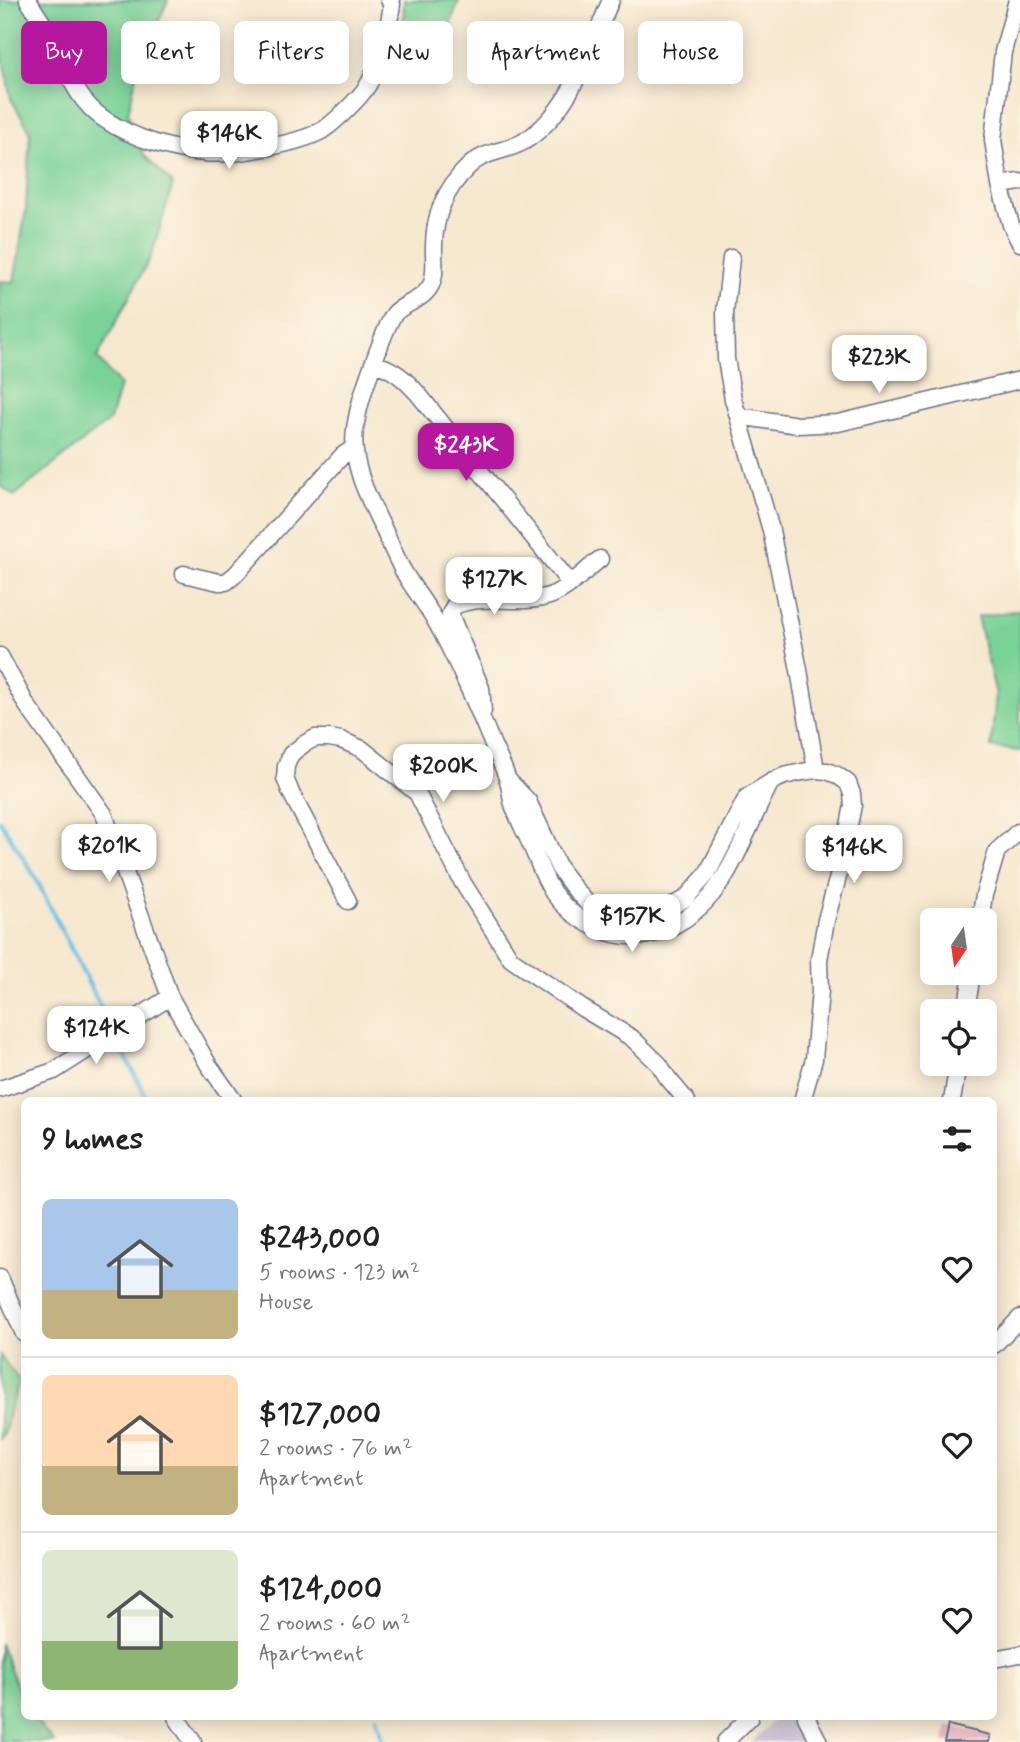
<!DOCTYPE html>
<meta charset="utf-8">
<style>
body{margin:0;font-family:Mynerve,sans-serif;background:#f6f6f6;color:#222;height:100vh;display:flex;flex-direction:column;font-size:26px;white-space:nowrap}
*{box-sizing:border-box;margin:0}
p{font-size:23px;color:#767676}
.icon{flex:none;width:38px;height:38px;fill:none;stroke:currentColor;stroke-width:2;stroke-linecap:round;stroke-linejoin:round}
.map{position:relative;flex:1;overflow:hidden}
.sheet{position:absolute;left:21px;top:1097px;width:976px;height:623px;display:flex;flex-direction:column;background:#fff;border-radius:10px;box-shadow:0 4px 18px #0003}
.sheet>*{flex:none}
.guide{position:absolute;left:21px;top:21px;width:978px;height:63px;display:flex;gap:14px}
.needle{width:46px;rotate:193deg}
.fabs{position:absolute;left:920px;top:908px;display:grid;gap:14px}
.fabs a{display:grid;place-items:center;width:77px;height:77px;border-radius:10px;background:#fff;box-shadow:0 4px 18px #0003;font-size:35px}
.price{position:absolute;translate:-50% -60px;padding:0 16px;border-radius:14px;background:#fff;color:#222;font-size:23px;line-height:46px;filter:drop-shadow(0 2px 4px #0008)}
.price::after{content:'';position:absolute;left:50%;top:42px;width:21px;height:16px;margin-left:-10px;background:inherit;clip-path:polygon(0 0,100% 0,50% 100%)}
.price.active{background:#b5179e;color:#fff}
ul{padding:0;list-style:none}
li{display:flex;align-items:center;gap:21px;height:175px;padding:0 21px}
li+li{border-top:2px solid #e0e0e0}
li span{display:grid;place-items:center;flex:none;width:196px;height:140px;border-radius:10px;color:#555}
li>.icon{margin-inline-start:auto}
span .icon{width:84px;height:84px;fill:#fffc;stroke-width:1}
li b{font-size:30px}
h2{display:flex;justify-content:space-between;align-items:center;height:84px;padding:0 21px;font-size:30px}
.pill{padding:0 24px;border-radius:10px;background:#fff;box-shadow:0 4px 18px #0003;font-size:24px;line-height:63px}
.pill.active{background:#b5179e;color:#fff}
.map>svg:first-child{display:block}
.industrial{fill:#cbbfd6}
.green{fill:#7ad298;stroke:#4a807b;stroke-width:2}
.lines{fill:none;stroke-linecap:round;stroke-linejoin:round}
.stream{stroke:#6ac0e7;stroke-width:4.5}
.building{fill:#e5a4b9}
.minor-casing{stroke:#687086;stroke-width:19}
.minor{stroke:#fff;stroke-width:16}
</style>
<div class="map">
<svg width="1020" height="1742" viewBox="0 0 1020 1742">
<rect width="100%" height="100%" fill="#fcf5e5"/>
<filter id="ink" filterUnits="userSpaceOnUse"><feTurbulence type="fractalNoise" baseFrequency=".0143" numOctaves="2"/><feDisplacementMap in="SourceGraphic" scale="14" xChannelSelector="R" yChannelSelector="G"/><feConvolveMatrix kernelMatrix="1 2 1 2 8 2 1 2 1" color-interpolation-filters="sRGB"/></filter>
<filter id="wash" filterUnits="userSpaceOnUse"><feTurbulence type="fractalNoise" baseFrequency=".00686" numOctaves="4" result="noise"/><feDisplacementMap in="SourceGraphic" scale="28" xChannelSelector="R" yChannelSelector="G"/><feGaussianBlur stdDeviation="1.57" result="paint"/><feColorMatrix in="noise" values="0 0 0 0 0 0 0 0 0 0 0 0 0 0 0 0 0 1.4 0 .05"/><feComposite in="paint" operator="in"/></filter>
<g filter="url(#wash)">
<rect width="100%" height="100%" fill="#f6e8cf"/>
<!-- industrial -->
<path class="industrial" d="M776 1717H790L802 1742H752Z"/>
<!-- green -->
<path class="green" d="M0 0H168L138 69 128 113 144 155 173 184 152 254 97 358 120 385 110 420 14 496 0 485V281L14 282 26 210 30 131 11 99 0 44Z
M404 0H459L439 56 403 29Z
M1020 610V751L991 747 996 694 977 617Z
M0 1355 20 1382 10 1407 5 1432 0 1439Z
M0 1643 24 1705V1717H33L54 1742 0 1741Z"/>
<g class="lines">
<!-- stream -->
<path class="stream" d="M0 821 34 875 148 1101
M377 1717 383 1742"/>
</g>
<g id="blocks">
<!-- building -->
<path class="building" d="M948 1725 990 1735 989 1742H944Z"/>
</g>
</g>
<g filter="url(#ink)">
<use href="#blocks" fill-opacity="0" stroke="#687086" stroke-width="2"/>
<g class="lines">
<!-- minor casing -->
<g class="minor-casing">
<path id="minor" d="M28 0C35 12 44 24 50 36 66 66 74 99 104 119 132 138 171 150 204 153 232 156 299 144 323 130 336 121 360 98 368 85 382 60 388 32 392 4L389 0
M611 0C589 49 571 113 523 142 503 153 485 150 468 167 444 190 433 219 434 252 434 264 436 274 431 285 422 302 403 303 394 314 388 323 384 335 380 345 370 372 359 400 355 429 350 465 370 501 385 532 390 544 396 557 402 569 411 585 422 599 432 615 446 638 457 663 468 687 478 708 486 729 495 750 500 760 505 770 508 781 510 788 511 795 512 801 516 816 525 831 531 845 538 860 544 880 554 894 574 921 608 939 642 936 673 932 702 910 719 885 740 855 753 815 771 782
M1017 0 1003 52 993 140 1000 185 1011 225 1020 243
M1000 185 1020 182
M731 258 725 312 726 359 733 399 771 530 799 670 816 770
M374 363C395 370 404 378 419 395L570 583
M738 416 798 425 838 423 1020 380
M184 574 219 582H226L235 575 342 456 354 448
M0 656 26 704 104 814 170 997 208 1064 234 1101
M483 711 481 688 450 614 454 606C486 592 520 607 552 595 569 588 585 571 600 559
M509 781 528 801 559 868 573 887 588 904 600 911 622 917H645L665 910 686 898 707 874 747 797 771 782 784 776 802 772 816 770 827 771 837 775 848 783 852 794 853 805 841 866 826 920 819 960 820 991 814 1059 802 1101
M348 901 291 793 285 778 286 766 291 754 304 744 315 738H329L341 740 362 749 417 793 463 883 511 959 582 1008 632 1038 659 1064 667 1077 687 1101
M980 920 984 895 997 851 1018 832H1020
M966 1012 972 973
M0 1089 54 1071 170 997
M952 1101 958 1064
M0 1278 24 1334
M994 1345 1020 1318
M994 1659 1020 1654
M176 1717 193 1742
M806 1717 819 1742
M725 1742 750 1717"/>
</g>
<!-- minor -->
<use href="#minor" class="minor"/>
</g>
</g>
</svg>
<div class="fabs">
<a><svg class="needle" viewBox="-14 -14 28 28"><path d="M0-13l5 13h-10z" fill="#e53935"/><path d="M0 13l5-13h-10z" fill="#767676"/></svg></a>
<a><svg class="icon" aria-label="locate" viewBox="0 0 24 24"><circle cx="12" cy="12" r="6"/><path d="M12 2v4M12 18v4M2 12h4M18 12h4"/></svg></a>
</div>
<b class="price" style="left:229px;top:171px">$146K</b>
<b class="price" style="left:879px;top:395px">$223K</b>
<b class="price active" style="left:466px;top:483px">$243K</b>
<b class="price" style="left:494px;top:617px">$127K</b>
<b class="price" style="left:443px;top:804px">$200K</b>
<b class="price" style="left:109px;top:884px">$201K</b>
<b class="price" style="left:854px;top:885px">$146K</b>
<b class="price" style="left:632px;top:954px">$157K</b>
<b class="price" style="left:96px;top:1066px">$124K</b>
<div class="guide">
<a class="pill active">Buy</a>
<a class="pill">Rent</a>
<a class="pill">Filters</a>
<a class="pill">New</a>
<a class="pill">Apartment</a>
<a class="pill">House</a>
</div>
<section class="sheet">
<h2>9 homes<svg class="icon" aria-label="filters" viewBox="0 0 24 24"><path d="M4 7h16M4 17h16"/><circle cx="9" cy="7" r="2"/><circle cx="15" cy="17" r="2"/></svg></h2>
<ul>
<li><span style="background:linear-gradient(#a9c7e8 65%,#c2b280 0)"><svg class="icon" aria-label="home" viewBox="0 0 24 24"><path d="M3 11l9-7 9 7M6 9v11h12V9"/></svg></span><div><b>$243,000</b><p>5 rooms · 123 m²</p><p>House</p></div><svg class="icon" aria-label="heart" viewBox="0 0 24 24"><path d="M12 20l-8-8c-3-5 5-10 8-4 3-6 11-1 8 4z"/></svg></li>
<li><span style="background:linear-gradient(#ffd9b3 65%,#c2b280 0)"><svg class="icon" aria-label="home" viewBox="0 0 24 24"><path d="M3 11l9-7 9 7M6 9v11h12V9"/></svg></span><div><b>$127,000</b><p>2 rooms · 76 m²</p><p>Apartment</p></div><svg class="icon" aria-label="heart" viewBox="0 0 24 24"><path d="M12 20l-8-8c-3-5 5-10 8-4 3-6 11-1 8 4z"/></svg></li>
<li><span style="background:linear-gradient(#dfe7d0 65%,#8fb573 0)"><svg class="icon" aria-label="home" viewBox="0 0 24 24"><path d="M3 11l9-7 9 7M6 9v11h12V9"/></svg></span><div><b>$124,000</b><p>2 rooms · 60 m²</p><p>Apartment</p></div><svg class="icon" aria-label="heart" viewBox="0 0 24 24"><path d="M12 20l-8-8c-3-5 5-10 8-4 3-6 11-1 8 4z"/></svg></li>
</ul>
</section>
</div>
